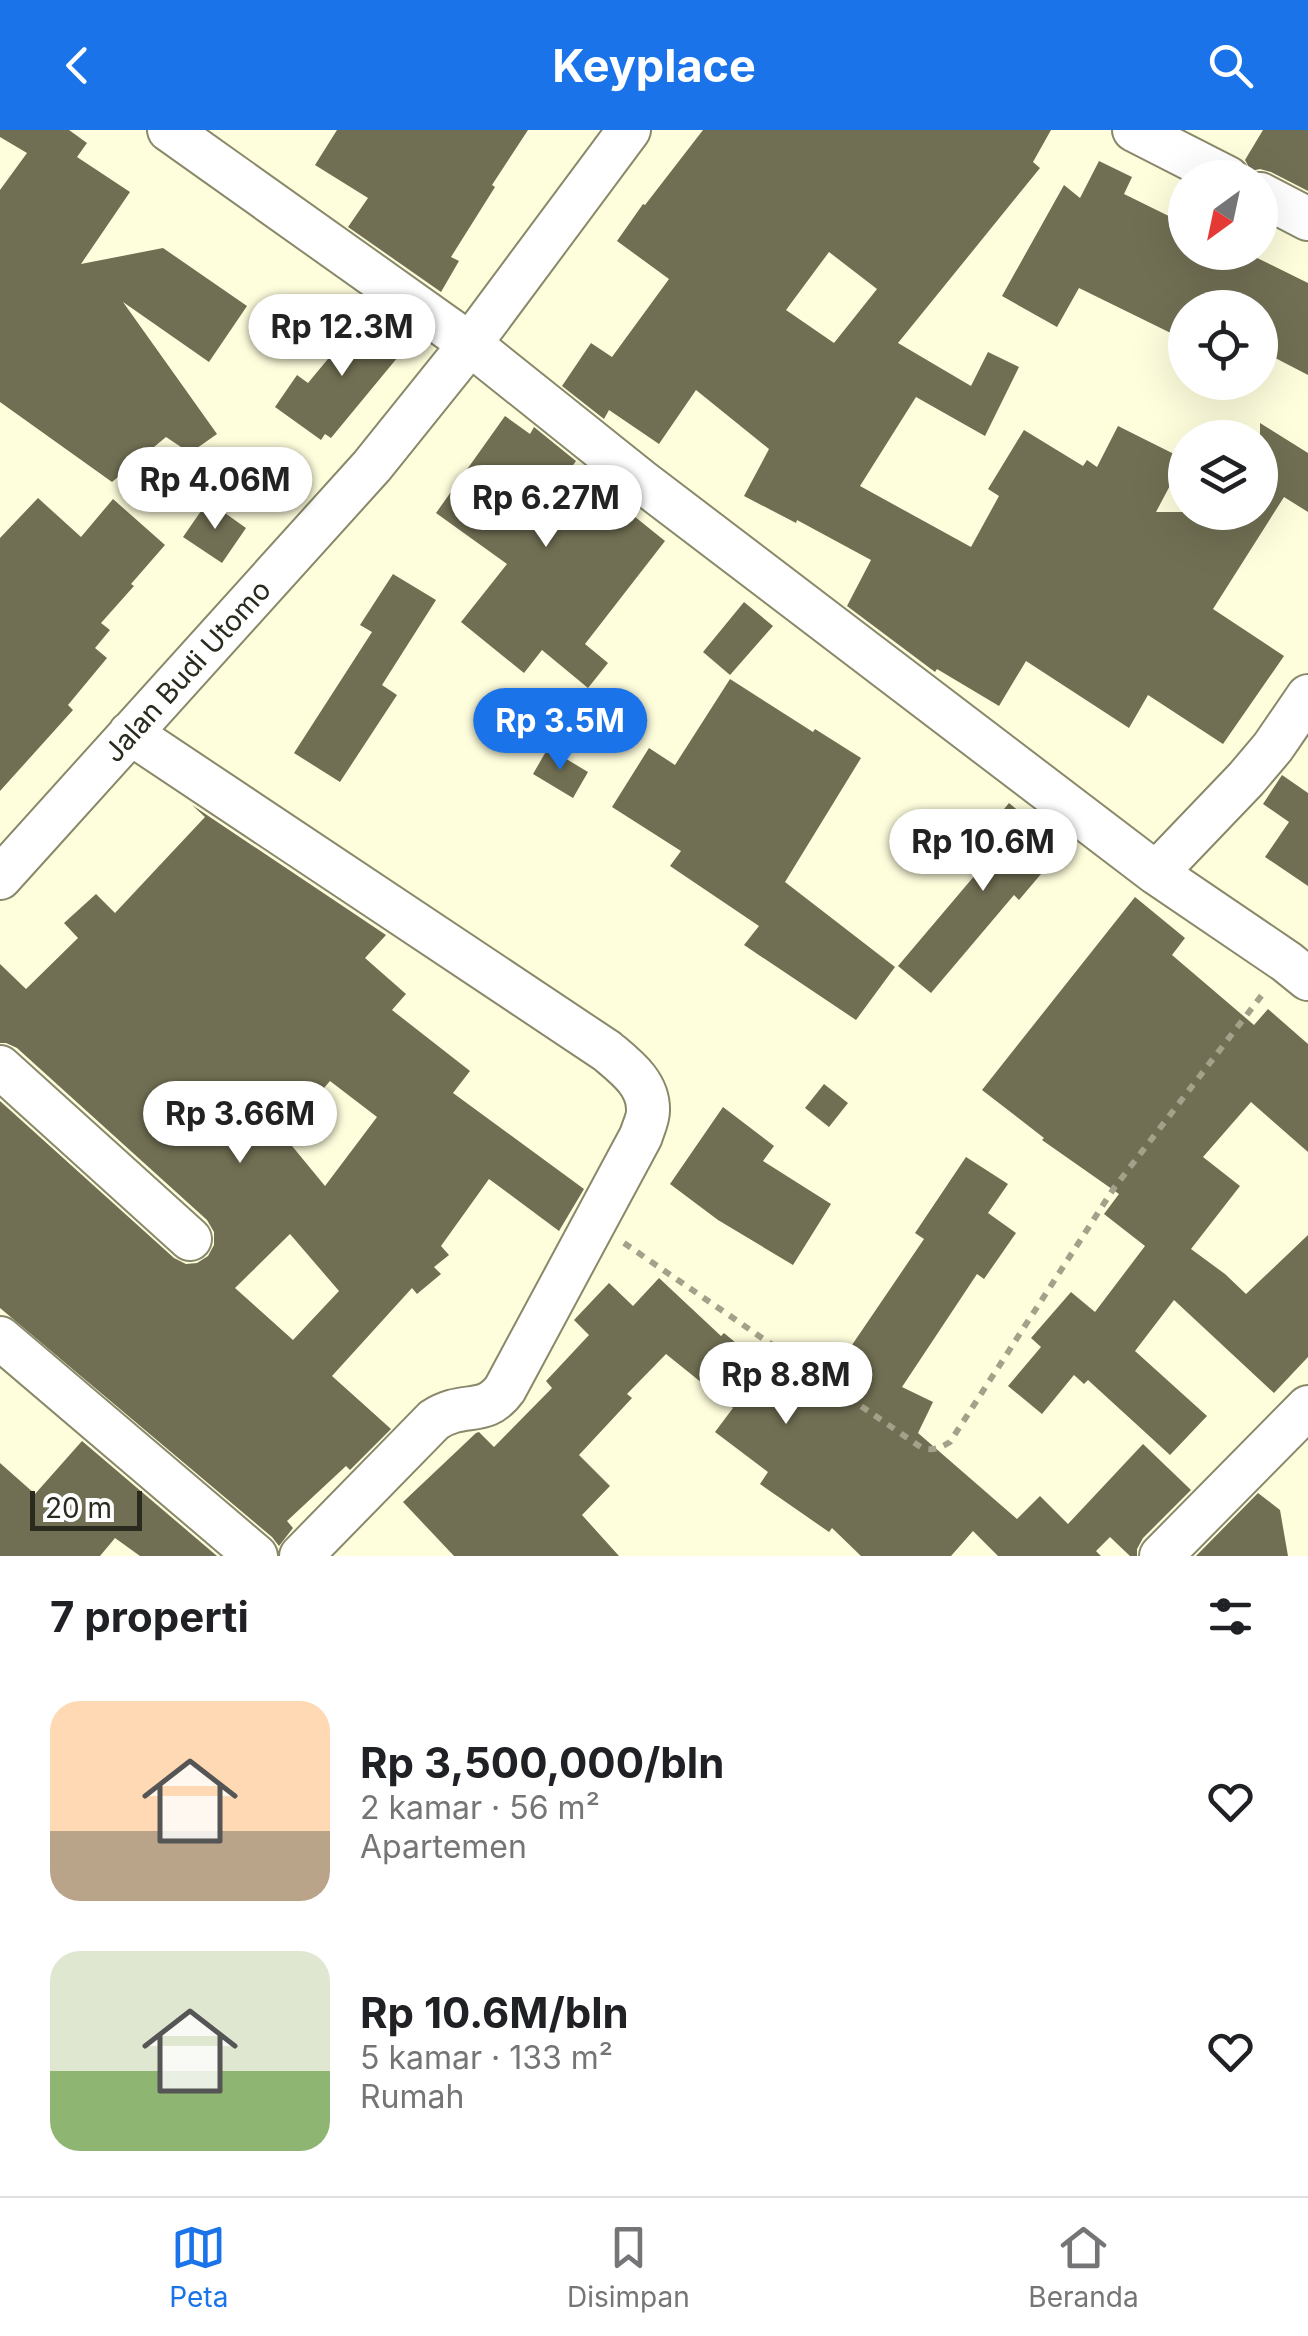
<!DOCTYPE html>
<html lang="id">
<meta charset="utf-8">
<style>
body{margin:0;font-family:Inter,sans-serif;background:#f2f2f2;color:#202124;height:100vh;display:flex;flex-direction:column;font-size:38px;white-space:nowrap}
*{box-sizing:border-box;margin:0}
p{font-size:32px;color:#757577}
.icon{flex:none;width:55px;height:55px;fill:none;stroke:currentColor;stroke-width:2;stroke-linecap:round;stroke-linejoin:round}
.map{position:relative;height:1426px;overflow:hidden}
.details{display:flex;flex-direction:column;background:#fff;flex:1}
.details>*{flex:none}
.needle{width:65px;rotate:213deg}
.fabs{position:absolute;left:1168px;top:30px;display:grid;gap:20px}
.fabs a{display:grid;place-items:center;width:110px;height:110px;border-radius:50%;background:#fff;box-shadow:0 10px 40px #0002;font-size:50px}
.scale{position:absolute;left:30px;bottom:25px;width:112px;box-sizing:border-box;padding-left:10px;border:5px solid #2b2a1e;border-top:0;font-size:28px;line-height:35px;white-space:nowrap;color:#2b2a1e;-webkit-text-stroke:8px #fff;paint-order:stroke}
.price{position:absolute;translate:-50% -85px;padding:0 22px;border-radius:35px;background:#fff;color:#222;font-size:32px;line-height:65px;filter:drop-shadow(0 2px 5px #0008)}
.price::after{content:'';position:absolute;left:50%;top:60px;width:30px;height:22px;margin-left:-15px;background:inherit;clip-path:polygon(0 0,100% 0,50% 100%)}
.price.current{background:#1a73e8;color:#fff}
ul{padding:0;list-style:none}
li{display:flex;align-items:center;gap:30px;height:250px;padding:0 50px}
li span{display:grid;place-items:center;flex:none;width:280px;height:200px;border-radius:30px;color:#555}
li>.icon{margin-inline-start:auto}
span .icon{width:120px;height:120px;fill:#fffc;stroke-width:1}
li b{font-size:42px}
h2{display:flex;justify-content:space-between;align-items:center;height:120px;padding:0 50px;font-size:42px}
header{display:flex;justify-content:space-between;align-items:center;height:130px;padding:0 50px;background:#1a73e8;color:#fff;font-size:45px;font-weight:700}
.tabs{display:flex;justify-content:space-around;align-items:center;height:140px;border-top:2px solid #e0e0e0;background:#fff;font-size:28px;color:#757577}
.tabs a{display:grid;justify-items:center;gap:5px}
.tabs .current{color:#1a73e8}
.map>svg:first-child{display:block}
.building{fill:#716f53;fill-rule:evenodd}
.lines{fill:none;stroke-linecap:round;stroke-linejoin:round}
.minor-casing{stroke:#89886a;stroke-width:46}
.path{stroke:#a2a189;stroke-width:6;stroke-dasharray:8 8;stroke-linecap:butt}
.minor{stroke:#fff;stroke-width:42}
.labels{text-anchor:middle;stroke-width:10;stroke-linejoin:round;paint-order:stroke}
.street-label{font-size:28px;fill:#2b2a1e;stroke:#fff}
</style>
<header><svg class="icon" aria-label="back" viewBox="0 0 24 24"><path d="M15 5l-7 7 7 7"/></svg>Keyplace<svg class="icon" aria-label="search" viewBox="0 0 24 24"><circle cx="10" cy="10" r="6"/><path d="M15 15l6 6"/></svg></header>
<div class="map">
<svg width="1308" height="1426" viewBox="0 0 1308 1426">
<rect width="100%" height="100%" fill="#fefddc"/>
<!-- building -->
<path class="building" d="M0 0H69L87 13 77 27 130 62 81 134 163 118 247 176 209 232 123 172 217 304 190 323 166 307 112 352 0 272V60L27 23 0 7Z
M337 0H528L492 55 495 57 451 127 459 131 441 162 348 97 368 68 315 35Z
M703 0H1051L1033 32 1040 38 898 213 971 256 988 222 1019 237 985 306 916 267 860 356 971 417 999 366 988 359 1024 300 1083 336 1087 330 1097 337 1118 296 1184 329 1156 382H1260V293L1308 323V382L1284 367 1213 479 1284 526 1223 614 1148 565 1129 598 1026 531 999 576 937 539 935 542 847 476 871 430 797 390 796 393 744 366 769 319 696 260 659 314 609 280 604 289 562 256 591 213 612 227 669 149 617 111 643 74 645 75ZM829 122 877 159 834 213 786 180Z
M1263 0H1308V61L1271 42 1260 39 1251 41 1245 30Z
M1099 31 1132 47 1124 64 1185 94V122H1245L1308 153V245L1260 220V178H1185V210L1079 158 1057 197 1002 166 1064 55 1080 68Z
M367 182 407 216 331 308 325 304 321 310 275 277 297 245 308 253Z
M505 286 530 304 534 297 576 331 571 338 627 374 624 378 665 411 585 514 608 533 588 558 542 520 524 543 461 492 507 434 436 383Z
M38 368 81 407 113 369 165 415 131 454 134 456 101 493 110 500 95 518 107 528 68 575 73 580 0 661V408Z
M208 371 246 398 222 433 183 407Z
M393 444 436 470 382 555 397 565 340 652 294 623 372 502 360 495Z
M744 472 773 496 730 545 703 522Z
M730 549 813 602 815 599 861 628 785 752 895 837 856 890 744 815 759 796 670 736 681 721 612 677 649 618 675 635Z
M548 618 588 642 573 668 533 644Z
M1282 645 1308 663V756L1265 727 1289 692 1263 674Z
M1009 673 1063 718 1019 770 1014 765 931 863 898 836 981 738 966 725Z
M192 675 386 805 365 828 406 864 392 880 470 941 453 963 584 1059 559 1101 489 1049 441 1116 449 1125 434 1137 441 1144 417 1164 412 1158 332 1246 391 1299 350 1340 346 1336 287 1391 293 1398 279 1416 272 1407 0 1178V971L174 1128 186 1134 197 1133 208 1126 214 1115V1102L207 1090 17 918 6 913H0V834L26 859 78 808 64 793 96 764 115 783 205 687ZM330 951 377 987 325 1056 283 1005ZM290 1104 339 1161 293 1210 235 1158Z
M1135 767 1185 808 1172 825 1254 895 1268 879 1308 914V1022L1251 972 1203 1027 1240 1056 1191 1119 1225 1144 1246 1164 1308 1105V1227L1274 1263 1174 1170 1135 1221 1207 1286 1170 1325 1088 1250 1084 1254 1074 1245 1042 1284 1008 1256 1041 1217 1031 1208 1071 1162 1095 1182 1145 1116 1104 1084 1119 1064 1042 1010 1044 1008 982 960Z
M824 954 848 973 829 997 805 978Z
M723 977 774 1016 763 1031 831 1074 793 1135 718 1090 670 1054Z
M966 1027 1008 1054 988 1083 1016 1103 984 1149 977 1144 902 1257 933 1272 918 1303 1017 1389 1040 1366 1068 1394 1143 1314 1191 1360 1143 1408 1137 1419V1426H1130L1110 1407 1096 1421 1101 1426H998L973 1401 951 1426H861L832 1398 829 1402 760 1354 768 1342 715 1302 733 1278 666 1224 627 1264 632 1268 579 1325 610 1356 582 1385 619 1426H454L403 1372 476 1303 479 1302 494 1317 552 1258 546 1251 589 1205 574 1190 609 1153 633 1176 659 1148 721 1206 724 1203 765 1237 771 1229 818 1265 924 1109 915 1103Z
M82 1311 217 1426H140L115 1408 100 1426H0V1333L35 1364Z
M1258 1363 1280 1380 1288 1426H1196Z"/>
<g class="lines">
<!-- minor casing -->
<g class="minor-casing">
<path id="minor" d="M169 0 470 214 640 350 1156 743 1287 832 1308 849
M1134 0 1228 48
M1260 64 1308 89
M130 603 607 921C626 937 649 954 648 981 648 989 643 999 641 1006L505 1259C484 1288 464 1270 434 1290L301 1426
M1156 743 1246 649 1273 617 1308 566
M0 748 372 336 470 214 629 0
M0 937 190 1109
M0 1208 256 1426
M1161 1426 1308 1277"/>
</g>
<!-- path -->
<path class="path" d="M624 1113 922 1318C934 1321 940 1318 950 1312L1114 1058 1265 861"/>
<!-- minor -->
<use href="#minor" class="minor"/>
</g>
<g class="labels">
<!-- street labels -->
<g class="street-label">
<text transform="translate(187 541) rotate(-48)" y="10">Jalan Budi Utomo</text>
</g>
</g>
</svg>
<div class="fabs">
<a><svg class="needle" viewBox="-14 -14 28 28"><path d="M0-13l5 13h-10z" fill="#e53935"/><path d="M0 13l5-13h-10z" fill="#757577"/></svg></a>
<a><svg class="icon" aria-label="locate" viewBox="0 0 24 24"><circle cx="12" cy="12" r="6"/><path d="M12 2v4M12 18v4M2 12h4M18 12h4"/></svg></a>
<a><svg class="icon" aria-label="layers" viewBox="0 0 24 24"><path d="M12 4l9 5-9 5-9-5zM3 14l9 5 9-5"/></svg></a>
</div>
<div class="scale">20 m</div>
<b class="price" style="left:342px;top:249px">Rp 12.3M</b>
<b class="price" style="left:215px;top:402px">Rp 4.06M</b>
<b class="price" style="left:546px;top:420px">Rp 6.27M</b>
<b class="price current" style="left:560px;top:643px">Rp 3.5M</b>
<b class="price" style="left:983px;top:764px">Rp 10.6M</b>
<b class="price" style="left:240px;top:1036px">Rp 3.66M</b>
<b class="price" style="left:786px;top:1297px">Rp 8.8M</b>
</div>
<section class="details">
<h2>7 properti<svg class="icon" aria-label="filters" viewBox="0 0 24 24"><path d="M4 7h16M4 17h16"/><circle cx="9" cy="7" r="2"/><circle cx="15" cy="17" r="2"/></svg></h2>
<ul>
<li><span style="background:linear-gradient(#ffd9b3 65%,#b9a48a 0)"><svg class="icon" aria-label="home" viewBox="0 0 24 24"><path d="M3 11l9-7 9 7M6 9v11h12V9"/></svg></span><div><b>Rp 3,500,000/bln</b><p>2 kamar · 56 m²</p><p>Apartemen</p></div><svg class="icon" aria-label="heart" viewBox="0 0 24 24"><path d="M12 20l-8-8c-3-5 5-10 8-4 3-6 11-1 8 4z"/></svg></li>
<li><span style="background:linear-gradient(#dfe7d0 60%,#8fb573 0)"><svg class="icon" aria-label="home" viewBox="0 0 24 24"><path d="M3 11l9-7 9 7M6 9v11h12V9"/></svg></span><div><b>Rp 10.6M/bln</b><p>5 kamar · 133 m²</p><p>Rumah</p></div><svg class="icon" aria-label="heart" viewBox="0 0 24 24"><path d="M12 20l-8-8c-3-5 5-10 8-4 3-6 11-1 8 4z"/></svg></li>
</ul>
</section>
<nav class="tabs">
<a class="current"><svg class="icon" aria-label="map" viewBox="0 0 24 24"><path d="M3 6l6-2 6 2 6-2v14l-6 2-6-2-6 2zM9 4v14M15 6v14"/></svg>Peta</a>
<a><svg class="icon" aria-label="saved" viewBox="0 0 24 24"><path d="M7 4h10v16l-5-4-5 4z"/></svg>Disimpan</a>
<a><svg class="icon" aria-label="home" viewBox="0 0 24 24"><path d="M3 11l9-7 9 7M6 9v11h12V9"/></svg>Beranda</a>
</nav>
